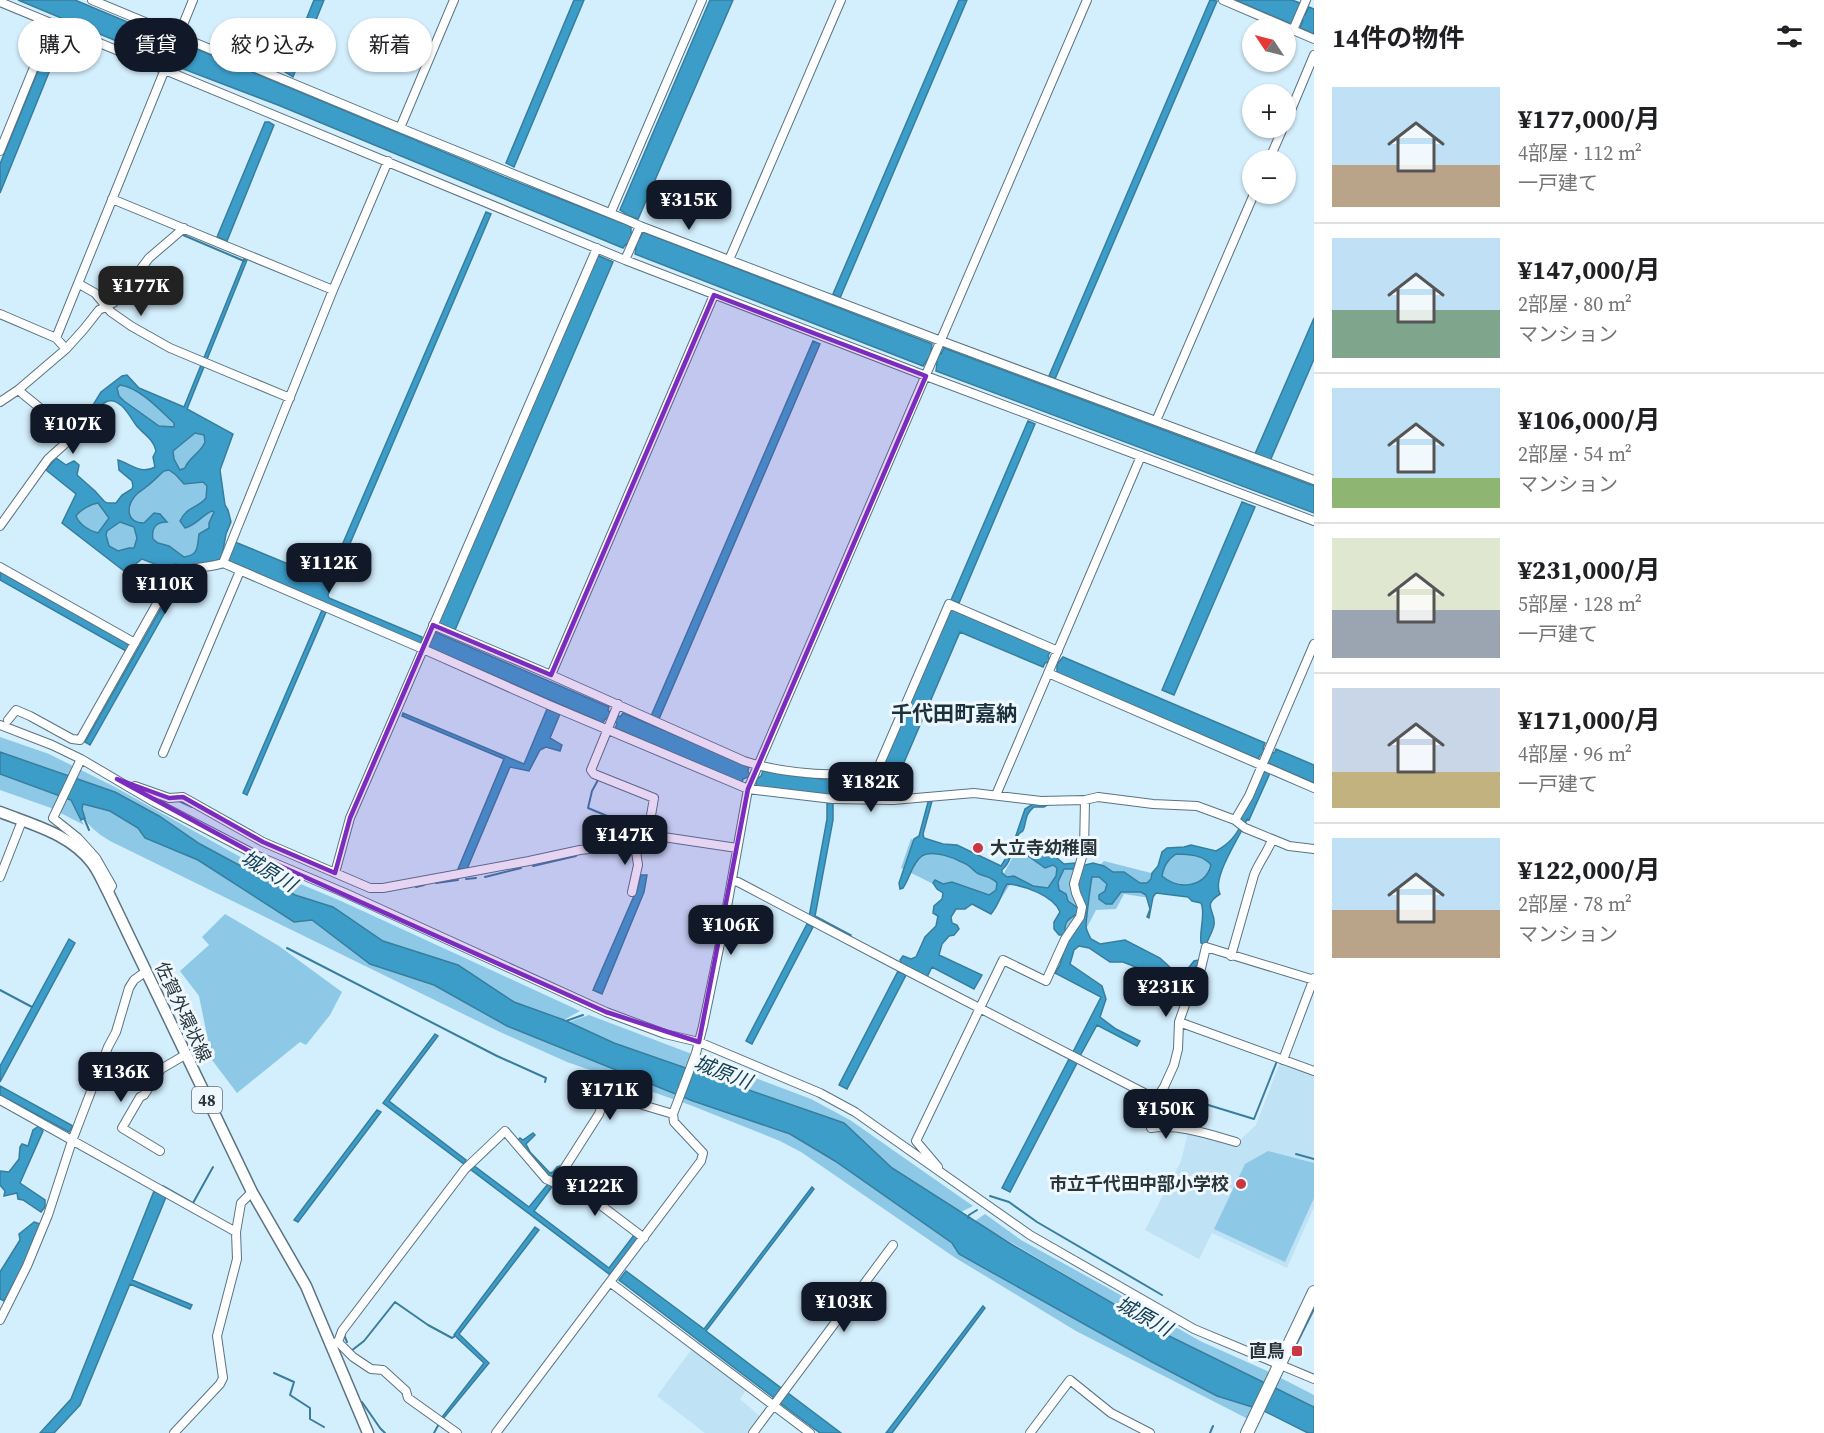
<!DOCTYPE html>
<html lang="ja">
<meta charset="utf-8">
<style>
body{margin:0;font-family:"Source Serif 4","Noto Sans JP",serif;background:#f6f6f6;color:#202124;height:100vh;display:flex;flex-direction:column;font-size:22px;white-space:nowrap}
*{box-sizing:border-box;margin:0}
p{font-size:20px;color:#757577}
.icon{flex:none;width:33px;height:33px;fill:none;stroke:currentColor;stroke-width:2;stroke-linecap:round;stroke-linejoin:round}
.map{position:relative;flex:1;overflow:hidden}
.panel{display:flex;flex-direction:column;background:#fff;width:510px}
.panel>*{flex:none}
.guide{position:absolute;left:18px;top:18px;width:570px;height:54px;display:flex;gap:12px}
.needle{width:39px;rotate:305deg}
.tools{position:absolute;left:1242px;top:18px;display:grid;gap:12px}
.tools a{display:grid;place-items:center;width:54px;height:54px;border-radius:50%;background:#fff;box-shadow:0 2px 4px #0004;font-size:30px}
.price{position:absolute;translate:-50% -51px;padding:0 14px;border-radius:12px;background:#111827;color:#fff;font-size:20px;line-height:39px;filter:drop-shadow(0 2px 3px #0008)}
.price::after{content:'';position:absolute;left:50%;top:36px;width:18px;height:14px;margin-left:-9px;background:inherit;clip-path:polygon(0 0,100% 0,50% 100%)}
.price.active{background:#222;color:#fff}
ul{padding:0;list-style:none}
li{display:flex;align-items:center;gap:18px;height:150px;padding:0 18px}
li+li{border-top:2px solid #e0e0e0}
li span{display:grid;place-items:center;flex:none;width:168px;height:120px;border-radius:0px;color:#555}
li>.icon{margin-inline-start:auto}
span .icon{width:72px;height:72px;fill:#fffc;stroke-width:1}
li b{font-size:26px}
h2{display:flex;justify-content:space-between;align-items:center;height:72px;padding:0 18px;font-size:26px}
.tag{padding:0 21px;border-radius:27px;background:#fff;box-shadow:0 2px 4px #0004;font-size:21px;line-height:54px}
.tag.active{background:#111827;color:#fff}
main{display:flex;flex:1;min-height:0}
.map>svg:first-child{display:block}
.built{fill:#bfe2f5}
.green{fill:#8dc8e7}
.water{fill:#3c9dc9;stroke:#377e9e;stroke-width:1.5;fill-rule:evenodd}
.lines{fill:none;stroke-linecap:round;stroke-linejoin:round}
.stream{stroke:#377e9e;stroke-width:2}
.minor-casing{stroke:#5b7380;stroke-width:10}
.major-casing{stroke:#5b7380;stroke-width:13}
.highway-casing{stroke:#5b7380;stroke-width:14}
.minor{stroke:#fff;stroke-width:8}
.major{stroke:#fff;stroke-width:10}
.highway{stroke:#fff;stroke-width:12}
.marked{fill:#7b2cbf;fill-opacity:0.2;stroke:#7b2cbf;stroke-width:4.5;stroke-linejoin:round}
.poi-dot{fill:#c83843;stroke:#eef8fe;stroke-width:2}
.labels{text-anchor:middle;stroke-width:6;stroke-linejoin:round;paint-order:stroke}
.shield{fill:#eef8fe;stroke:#657075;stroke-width:1.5}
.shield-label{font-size:16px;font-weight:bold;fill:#2a353a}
.poi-label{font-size:18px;font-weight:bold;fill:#2a353a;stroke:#eef8fe;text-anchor:end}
.street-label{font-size:18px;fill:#2a353a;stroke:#eef8fe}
.water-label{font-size:20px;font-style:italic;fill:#133d50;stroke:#eef8fe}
.quarter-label{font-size:21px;font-weight:bold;fill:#1b313c;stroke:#eef8fe}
</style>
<main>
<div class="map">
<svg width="1314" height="1433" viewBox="0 0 1314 1433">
<rect width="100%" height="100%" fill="#d3eefc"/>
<!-- built -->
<path class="built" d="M1281 1060 1314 1073V1207L1287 1268 1212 1233 1199 1259 1145 1230 1181 1161 1188 1133 1236 1144 1256 1125Z
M700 1338 754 1379 740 1399 765 1421 756 1433H705L657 1396Z"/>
<!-- green -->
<path class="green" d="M124 380 223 436 209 465 222 520 212 553 185 562 142 549 123 566 70 521 83 488 114 512 163 465 167 441 108 394Z
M0 737 49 754 113 786 253 864 341 901 580 1011 564 1020 514 1002 458 965 383 941 333 907 295 895 200 844 159 816 115 792 0 752Z
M0 774 71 800 84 825 51 808 0 790Z
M83 803 110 811 138 828 145 838 198 860 294 922 312 920 370 964 434 985 507 1026 693 1101 790 1134 835 1161 952 1243 959 1254 1152 1362 1217 1396 1262 1410 1248 1419 1076 1331 954 1257 801 1152 780 1141 690 1105 567 1062 500 1032 110 841C97 833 79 821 83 803Z
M911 839 1004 873 1018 848 1045 865 1054 860 1091 874 1104 861 1155 874 1172 851 1225 857 1208 901 1154 889 1150 898 1124 894 1116 909 1096 910 1082 937 1055 923 1067 905 1014 878 992 913 901 868Z
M225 914 279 946 342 992 330 1015 306 1045 300 1042 237 1093 212 1060 199 996 180 971 209 945 202 937Z
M589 1015 811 1099 850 1120 973 1206 961 1212 892 1168 844 1123 614 1043 569 1022Z
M1268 1151 1314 1163V1198L1285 1262 1214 1229 1245 1164Z
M985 1214 1021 1240 1108 1288 1200 1341 1265 1370 1314 1395V1407L1167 1335 975 1221Z"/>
<!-- water -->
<path class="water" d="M18 0H75L168 39 167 45 178 49 182 43 504 177 622 223 626 214 620 210 710 0H733L639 217 638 219 629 216 626 224 631 227V233L640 238 643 232 932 344 931 351 941 354 944 348 1314 486V513L936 371 937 362 928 359 923 366 635 254 636 248 626 244 623 248 278 105 173 65 174 57 164 54 160 59Z
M314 0H324L293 77 285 72Z
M574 0H584L514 167 506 163Z
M959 0H967L840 298 833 294Z
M1210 0 1217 1 1055 379 1049 376Z
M1235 0H1292L1300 3 1297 11 1305 15 1309 7 1314 9V34L1300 28 1303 20 1295 16 1291 24Z
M53 34 63 38 0 193V164Z
M265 122H269L274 125 227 241 217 237Z
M486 212 491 214 328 595 329 598 422 637V640L429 643 435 632 609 707 608 710C611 715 615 717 621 716L623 713 749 766 748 771 750 775 758 778 761 776 763 771 821 779 878 778 951 609 1050 652 1048 656 1050 660 1058 663 1063 657 1265 743 1263 748 1264 750 1271 754 1275 752 1276 749 1314 765V783L1268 763 1270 757 1263 754 1260 755 1258 759 1057 673V665L1049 662 1045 663 1043 667 960 632 890 795H830L757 788 756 781 748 777 743 779 742 783 615 728 617 724C614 719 610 718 605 719L603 723 430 648 428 645 419 644 227 560 235 542 327 580Z
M597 255 613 262 455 630 438 623Z
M244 259 247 260 187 409 233 434 220 470 225 505 228 510 231 522 226 534 222 556 219 560 187 566 175 564 165 568 142 559 128 570 124 571 62 523 76 494 46 470 56 458 66 465 74 461 79 465 77 475 95 491 104 501 107 503H116L122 495 132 489 133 486 132 481 119 470 118 460C131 464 141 475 155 467L153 457 156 451C154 439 143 434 136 425 130 417 121 398 108 401 104 402 100 407 97 410 93 413 89 416 86 419 81 425 79 429 71 428V421L75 415 90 410 101 392 122 376 127 375 139 388 184 407ZM120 385C140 388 159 409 174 423V427L159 426 124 401 119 396 117 388ZM195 433 204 435 205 442C200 454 189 457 185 468L180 470 174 459 173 451ZM169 470 176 475 184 484 203 482 207 486 206 498C197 509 188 505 180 521L185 528C197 525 202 515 212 511L214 512 209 523V528L199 534C197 547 199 555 184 557L169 546 158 543 153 539C151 528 156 522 167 522L160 514 154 513 144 523C126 523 126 507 135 496 138 492 143 490 146 487 153 482 158 476 164 471ZM98 503 109 518 98 533C89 531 79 524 76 516 80 510 91 504 98 503ZM120 522 134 527 137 538 134 548H129L118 551 109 546 106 535 107 531Z
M1314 318V359L1270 461 1255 454Z
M813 341 820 344 659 719 651 716Z
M1028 421 1035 424 959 603 951 600Z
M1242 502 1255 507 1174 695 1162 690Z
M0 571 130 645 126 651 0 580Z
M180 575H186L90 745 85 742Z
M322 610 326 612 247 795 243 793Z
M547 709 560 714 550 738 562 745 560 751 546 747 540 750 529 771 510 767 467 869H458L504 759 402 716 403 713 524 764Z
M0 752 115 792 159 816 200 844 295 895 333 907 383 941 458 965 514 1002 564 1020 614 1043 844 1123 892 1168 1011 1244 1167 1335 1314 1407V1433H1308L1262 1410 1217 1396 1152 1362 959 1254 952 1243 835 1161 790 1134 693 1101 507 1026 434 985 370 964 312 920 294 922 198 860 145 838 138 828 110 811 83 804 82 809 85 818 81 820 71 800 0 774Z
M1264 770 1270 773 1249 820 1247 819C1241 836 1211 877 1220 894 1201 906 1216 910 1214 925 1213 931 1208 939 1206 945L1201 943C1199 930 1206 914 1201 903L1192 901 1188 897 1156 893 1153 897 1149 918 1147 917 1150 909 1146 895 1141 892H1121L1112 904H1106L1099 899V895L1105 891 1107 884 1099 877H1092C1091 881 1086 920 1086 926 1086 930 1089 935 1091 939L1100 944 1125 940 1160 958 1173 970 1179 973 1186 971 1194 961 1199 960V964C1190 970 1190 975 1192 985L1187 989 1169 985 1158 974 1146 971 1123 962H1110L1089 948 1079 946 1074 950 1070 964 1102 986 1106 999 1100 1017 1116 1029 1140 1041 1137 1046 1097 1025 1080 1056 1073 1052 1101 997 1055 973 1060 965 1067 939 1063 935H1059L1054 929V922L1060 912C1054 896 1024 885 1007 884 1001 894 999 905 991 914L972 904 965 909H956L951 917 952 923 957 925 959 929 954 935 949 936 942 944 939 955 982 975 974 989 932 967 927 977 902 965 900 960 903 956 911 959 916 957 925 937 936 926 938 916 933 913 934 906 942 899 943 893 937 889 933 883 935 880 943 884 952 882 989 895 996 890 997 883C991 876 984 877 977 873 973 870 970 866 966 864 955 858 932 849 922 856 912 863 910 878 903 888L900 889 899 883 914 839 919 836 928 802 932 801 923 834 924 838 943 844 957 845 1001 866 1011 850 1025 809 1033 804H1049L1044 807H1034C1025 815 1027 817 1024 828 1021 836 1024 828 1018 835 1011 846 1013 861 1002 870V873L1007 877 1014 876 1033 886 1048 888 1056 876 1057 868 1053 865 1045 868 1024 853 1022 848 1025 846 1032 851 1038 852 1043 844 1050 842 1057 846V858L1064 864 1075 863 1074 869H1064L1058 882 1059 890 1066 894 1068 901 1078 908 1077 914C1068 919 1064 922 1065 932L1070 935 1085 913V905L1077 886 1081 866 1093 863 1104 866 1113 872H1124L1140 883H1147L1151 879 1152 873 1158 866 1162 852 1167 848 1184 847 1191 845 1216 851C1229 844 1236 836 1242 823L1240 819 1262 773ZM1176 854C1189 855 1202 854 1211 865 1205 888 1178 890 1162 876 1164 866 1167 860 1176 854Z
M827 803H833V820L815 916 851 935 850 937 809 917 827 819Z
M641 875H647L644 892 602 994 593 990 637 889Z
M807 924 813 927 752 1044 746 1041Z
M69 939 75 943 0 1082V1066Z
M898 971 906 975 847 1089 839 1085Z
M435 1034 438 1036 389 1101 466 1160 464 1164 383 1103Z
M1069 1059 1077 1063 1010 1192 1002 1188Z
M0 1086 73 1126 69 1132 0 1095Z
M377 1110 381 1112 298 1222 294 1220Z
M39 1126 43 1131 20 1183 45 1200V1207L41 1212 23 1200 18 1199 17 1193 4 1196 5 1191 0 1185V1171L9 1172 19 1159 20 1147 22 1144 28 1146 33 1130Z
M533 1133 535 1135 526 1144 530 1152 550 1173 553 1172 557 1167 560 1166 561 1168 551 1188 534 1211 609 1268 634 1235 638 1238 611 1273 609 1274 470 1169 473 1165 529 1207 548 1184 517 1141 520 1138 523 1140Z
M812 1187 814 1189 706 1331 781 1388 774 1398 619 1280 626 1271 704 1329Z
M154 1191 166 1197 132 1280 192 1305 190 1309 130 1284 80 1405 54 1433H40L71 1399Z
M34 1222 40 1224 27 1259 4 1301 0 1299V1272L20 1240 19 1234Z
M535 1227 539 1230 459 1334 489 1363 443 1419 442 1417 484 1363 454 1335Z
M983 1306 985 1308 892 1433H886Z
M788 1393 841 1433H820L780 1403Z"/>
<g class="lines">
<!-- stream -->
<path class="stream" d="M183 235 244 261
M598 780 592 791 588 808 624 823 621 834 629 841
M179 801 192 807
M84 818 89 830
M533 866 576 856
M485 877 521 868
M466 879 476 878
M436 883 458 880
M416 887 424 885
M287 948 497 1056 546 1078 545 1082
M0 990 32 1007
M566 1021 583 1015
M1205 1104 1254 1119 1277 1061
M1296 1154 1314 1159
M163 1186 193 1203 213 1167
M990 1196 1009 1202 1037 1222 1162 1295
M968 1218 969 1215 977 1210
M344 1335 347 1342
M1297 1343 1314 1309
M351 1351 364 1341 395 1302 428 1325 452 1338 455 1336
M274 1373 294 1382 290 1395 310 1408V1419L324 1427
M362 1402 380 1428 385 1433
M434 1433 440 1422
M1210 1433 1213 1426"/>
<!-- minor casing -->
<g class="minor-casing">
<path id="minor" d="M92 0 400 128 629 221 640 226 625 260
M1223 0 1314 39
M0 2 625 260 926 376 1314 521
M1293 30 1306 0
M1286 122 1314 55
M400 128 454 0
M0 151 52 23
M1269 160 1283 128
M112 199 333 290
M611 212 702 0
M640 226 941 341 1314 480
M729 260 841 0
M79 284 95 293 111 312 131 326 170 348 290 398
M0 314 56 338 66 349
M56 338 193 0
M0 402 18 390 66 349 84 329 99 310 113 303 125 290 149 258 184 228
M1156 421 1254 194
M0 526 48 459 67 442C67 427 30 400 18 390
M223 563 333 290 388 161
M0 567 135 643
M433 625 551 675 744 761C786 775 831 775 875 775L949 604 1058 651
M1048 673 1314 788
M551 675 714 295
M618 704 591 770 594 774 654 798 649 827 650 835
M8 720 16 710 30 716 72 739 80 740 172 577C183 566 208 569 223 563L423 649 549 705 748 789 833 799 893 800 974 793 1041 801 1085 800 1098 797 1153 804 1197 806 1235 820 1245 828 1289 846 1314 849
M0 725 52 745 81 759 154 802 258 856 345 893 606 1012 665 1034 699 1042 820 1093 855 1112 1030 1235 1194 1329 1314 1379
M163 753 240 571
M81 759 53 818 78 838 96 858 112 886 108 892
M135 786 169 798 183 797 263 842 370 888H383L529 861 580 850 635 844 650 835 737 848
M996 795 1141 456
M1235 820 1249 796 1314 644
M335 873 350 818 597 248
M0 877 22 821
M732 880 738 882 894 964 1156 1099
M632 892 638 865 635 844
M1231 956 1254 875C1259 862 1267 853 1272 840
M1179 1022 1314 1071
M1283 1060 1314 978
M0 1100 236 1232
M1236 1142C1208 1134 1180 1124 1151 1128L1156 1099 1164 1087 1174 1065 1178 1049 1179 1022 1186 1002 1198 981 1206 947 1314 980
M160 1151 122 1128 140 1097 144 1095 161 1069 185 1055
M938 1167 916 1141 1003 960 1046 981 1065 939 1080 917 1082 907 1076 893 1074 884 1084 850 1085 800
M561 1175 644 1238
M611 1283 810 1433
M0 1320 27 1266 48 1215 72 1141 108 1047 116 1032 129 988 134 980 145 972
M338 1342 353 1357 371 1369 383 1370 406 1391 408 1398 457 1433
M330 1344 338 1342 342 1331 465 1169 505 1131 546 1179 555 1183 599 1114C602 1105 603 1098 612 1096L673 1114
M174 1433 220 1384 223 1378 217 1336 237 1259 236 1232 241 1203 252 1192
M496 1433 701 1161 703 1153 674 1122 673 1114 696 1053 703 1026 723 929 748 789 1087 0
M753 1433 893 1245
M1030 1433 1070 1380 1111 1413 1150 1433"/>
</g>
<!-- major casing -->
<g class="major-casing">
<path id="major" d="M0 812C33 825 70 834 92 863 99 872 103 883 108 892L252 1192 306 1286 368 1433"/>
</g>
<!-- highway casing -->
<g class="highway-casing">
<path id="highway" d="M1247 1433 1314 1292"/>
</g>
<!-- minor -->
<use href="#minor" class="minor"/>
<!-- major -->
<use href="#major" class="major"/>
<!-- highway -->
<use href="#highway" class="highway"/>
</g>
<!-- marked area -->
<path class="marked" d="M714 295 926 376 748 789 699 1042 606 1012 258 856 117 779 169 798 183 797 263 842 335 873 350 818 433 625 551 675Z"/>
<!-- markers -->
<g class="poi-dot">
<circle cx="978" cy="848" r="6"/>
<circle cx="1241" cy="1184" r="6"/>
<rect x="1291" y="1345" width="12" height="12" rx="3"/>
</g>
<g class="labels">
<!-- shield labels -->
<rect class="shield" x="192" y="1087" width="30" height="26" rx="4.5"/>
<g class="shield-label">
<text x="207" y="1106">48</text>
</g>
<!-- poi labels -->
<g class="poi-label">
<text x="990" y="854" text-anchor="start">大立寺幼稚園</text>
<text x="1229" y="1190">市立千代田中部小学校</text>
<text x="1285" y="1357">直鳥</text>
</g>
<!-- street labels -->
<g class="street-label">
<text transform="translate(183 1012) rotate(65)" y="6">佐賀外環状線</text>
</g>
<!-- water labels -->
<g class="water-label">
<text transform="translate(269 871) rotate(31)" y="7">城原川</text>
<text transform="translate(723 1072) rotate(21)" y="7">城原川</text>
<text transform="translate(1144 1316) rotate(29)" y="7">城原川</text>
</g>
<!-- quarter labels -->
<g class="quarter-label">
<text x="954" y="721">千代田町嘉納</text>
</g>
</g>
</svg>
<div class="tools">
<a><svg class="needle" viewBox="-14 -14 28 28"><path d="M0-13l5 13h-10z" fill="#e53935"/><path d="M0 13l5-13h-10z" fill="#757577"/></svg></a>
<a>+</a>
<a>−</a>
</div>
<b class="price" style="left:689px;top:231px">¥315K</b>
<b class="price active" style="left:141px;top:317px">¥177K</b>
<b class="price" style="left:73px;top:455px">¥107K</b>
<b class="price" style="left:329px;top:594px">¥112K</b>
<b class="price" style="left:165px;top:615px">¥110K</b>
<b class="price" style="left:871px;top:813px">¥182K</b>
<b class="price" style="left:625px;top:866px">¥147K</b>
<b class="price" style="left:731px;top:956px">¥106K</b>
<b class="price" style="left:1166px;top:1018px">¥231K</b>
<b class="price" style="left:121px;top:1103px">¥136K</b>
<b class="price" style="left:610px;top:1121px">¥171K</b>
<b class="price" style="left:1166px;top:1140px">¥150K</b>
<b class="price" style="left:595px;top:1217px">¥122K</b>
<b class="price" style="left:844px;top:1333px">¥103K</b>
<div class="guide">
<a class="tag">購入</a>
<a class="tag active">賃貸</a>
<a class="tag">絞り込み</a>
<a class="tag">新着</a>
</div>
</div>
<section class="panel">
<h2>14件の物件<svg class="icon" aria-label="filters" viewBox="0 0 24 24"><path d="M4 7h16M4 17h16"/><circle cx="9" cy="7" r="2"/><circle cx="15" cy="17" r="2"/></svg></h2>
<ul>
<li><span style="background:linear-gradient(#bfe0f5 65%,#b9a48a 0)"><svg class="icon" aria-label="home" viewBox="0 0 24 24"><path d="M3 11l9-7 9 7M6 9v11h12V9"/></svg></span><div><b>¥177,000/月</b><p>4部屋 · 112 m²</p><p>一戸建て</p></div></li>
<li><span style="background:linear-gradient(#bfe0f5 60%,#7fa58c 0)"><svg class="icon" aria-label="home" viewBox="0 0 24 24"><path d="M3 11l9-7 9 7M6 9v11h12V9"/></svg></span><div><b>¥147,000/月</b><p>2部屋 · 80 m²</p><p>マンション</p></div></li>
<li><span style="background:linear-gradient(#bfe0f5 75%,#8fb573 0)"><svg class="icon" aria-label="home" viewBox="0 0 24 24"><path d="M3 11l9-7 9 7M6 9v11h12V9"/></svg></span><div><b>¥106,000/月</b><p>2部屋 · 54 m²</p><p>マンション</p></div></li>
<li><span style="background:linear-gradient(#dfe7d0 60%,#9aa5b1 0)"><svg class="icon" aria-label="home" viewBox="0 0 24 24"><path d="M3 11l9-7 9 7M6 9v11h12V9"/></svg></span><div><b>¥231,000/月</b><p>5部屋 · 128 m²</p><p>一戸建て</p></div></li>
<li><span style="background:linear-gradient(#c9d6e8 70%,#c2b280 0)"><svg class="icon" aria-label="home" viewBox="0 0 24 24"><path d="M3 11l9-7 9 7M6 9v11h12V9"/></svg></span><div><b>¥171,000/月</b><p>4部屋 · 96 m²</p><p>一戸建て</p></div></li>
<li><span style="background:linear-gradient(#bfe0f5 60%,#b9a48a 0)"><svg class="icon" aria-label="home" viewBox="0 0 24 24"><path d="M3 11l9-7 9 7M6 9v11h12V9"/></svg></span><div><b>¥122,000/月</b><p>2部屋 · 78 m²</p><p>マンション</p></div></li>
</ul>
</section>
</main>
